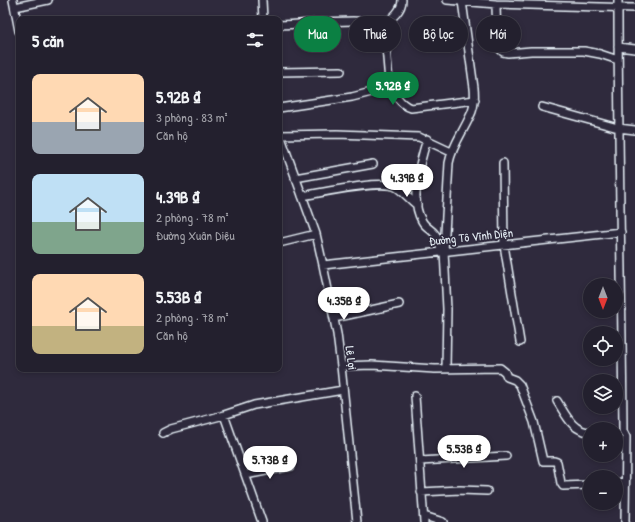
<!DOCTYPE html>
<html lang="vi">
<meta charset="utf-8">
<style>
body{margin:0;font-family:"Patrick Hand",sans-serif;background:#2f2d3a;color:#f1f3f6;height:100vh;display:flex;flex-direction:column;font-size:15px;white-space:nowrap}
*{box-sizing:border-box;margin:0}
p{font-size:13px;color:#a3a3aa}
.icon{flex:none;width:22px;height:22px;fill:none;stroke:currentColor;stroke-width:2;stroke-linecap:round;stroke-linejoin:round}
.map{position:relative;flex:1;overflow:hidden}
.side{position:absolute;left:16px;top:16px;width:266px;height:356px;display:flex;flex-direction:column;background:#23202e;border-radius:8px;box-shadow:0 2px 6px #0003,0 0 0 1px #403e4a}
.side>*{flex:none}
.banner{position:absolute;left:294px;top:16px;width:281px;height:36px;display:flex;gap:8px}
.needle{width:26px;rotate:180deg}
.fabs{position:absolute;left:583px;top:278px;display:grid;gap:8px}
.fabs a{display:grid;place-items:center;width:40px;height:40px;border-radius:50%;background:#23202e;box-shadow:0 2px 6px #0003,0 0 0 1px #403e4a;font-size:20px}
.price{position:absolute;translate:-50% -34px;padding:0 9px;border-radius:14px;background:#fff;color:#222;font-size:13px;line-height:26px;filter:drop-shadow(0 1px 2px #0008)}
.price::after{content:'';position:absolute;left:50%;top:24px;width:12px;height:9px;margin-left:-6px;background:inherit;clip-path:polygon(0 0,100% 0,50% 100%)}
.price.on{background:#0b8043;color:#fff}
ul{padding:0;list-style:none}
li{display:flex;align-items:center;gap:12px;height:100px;padding:0 16px}
li span{display:grid;place-items:center;flex:none;width:112px;height:80px;border-radius:8px;color:#555}
li>.icon{margin-inline-start:auto}
span .icon{width:48px;height:48px;fill:#fffc;stroke-width:1}
li b{font-size:17px}
h2{display:flex;justify-content:space-between;align-items:center;height:48px;padding:0 16px;font-size:17px}
.pill{padding:0 14px;border-radius:18px;background:#23202e;box-shadow:0 2px 6px #0003,0 0 0 1px #403e4a;font-size:14px;line-height:36px}
.pill.on{background:#0b8043;color:#fff}
.map>svg:first-child{display:block}
.lines{fill:none;stroke-linecap:round;stroke-linejoin:round}
.minor-casing{stroke:#e8f1f8;stroke-width:10}
.minor{stroke:#2f2a3d;stroke-width:7}
.labels{text-anchor:middle;stroke-width:3.5;stroke-linejoin:round;paint-order:stroke}
.street-label{font-size:12px;fill:#e8f1f8;stroke:#2f2a3d}
</style>
<div class="map">
<svg width="635" height="522" viewBox="0 0 635 522">
<rect width="100%" height="100%" fill="#2f2a3d"/>
<filter id="ink" filterUnits="userSpaceOnUse"><feTurbulence type="fractalNoise" baseFrequency=".025" numOctaves="2"/><feDisplacementMap in="SourceGraphic" scale="8" xChannelSelector="R" yChannelSelector="G"/><feConvolveMatrix kernelMatrix="1 2 1 2 8 2 1 2 1" color-interpolation-filters="sRGB"/></filter>
<g filter="url(#ink)">
<g class="lines">
<!-- minor casing -->
<g class="minor-casing">
<path id="minor" d="M13 0 19 31
M262 0 263 19
M447 0 496 4 635 8
M618 0C618 144 622 287 623 431L626 437 625 522
M496 4 497 46 503 52 508 53 531 51H584L600 54 618 60
M15 7 48 0
M384 22 389 82C392 92 401 105 411 108L475 100
M279 25C303 24 328 21 353 21 362 21 374 23 383 22 393 20 402 9 402 0
M618 47 635 49
M279 72 341 71
M542 107 618 128 635 130
M279 108 352 97 391 87
M279 132 316 234 323 265 337 334 341 366 357 522
M279 135 337 134 419 137 451 152
M427 139C420 162 409 200 422 221 425 227 431 229 435 234 439 239 440 246 441 252
M503 163 504 245 520 342
M295 178 373 164
M302 196C321 193 381 179 396 187 402 190 410 200 417 205
M279 243 316 234
M323 265 621 232
M334 318 399 304
M341 366 372 365 435 369 500 368 505 372 507 377 515 380 520 385 534 422 543 461H554L557 462 561 483 563 486 590 485
M446 369 447 309 444 251 449 163C452 146 463 132 470 116 475 107 475 98 474 88L462 1
M415 396 424 522
M557 401C566 415 572 431 590 432
M224 415 262 522
M163 433 171 429 224 415 254 405 343 390
M420 461 506 456
M246 475 291 466
M616 483 625 482
M421 492 460 490 487 491
M424 516 443 522"/>
</g>
<!-- minor -->
<use href="#minor" class="minor"/>
</g>
</g>
<g class="labels">
<!-- street labels -->
<g class="street-label">
<text transform="translate(471 237) rotate(-6)" y="4">Đường Tô Vĩnh Diện</text>
<text transform="translate(351 358) rotate(83)" y="4">Lê Lợi</text>
</g>
</g>
</svg>
<div class="fabs">
<a><svg class="needle" viewBox="-14 -14 28 28"><path d="M0-13l5 13h-10z" fill="#e53935"/><path d="M0 13l5-13h-10z" fill="#a3a3aa"/></svg></a>
<a><svg class="icon" aria-label="locate" viewBox="0 0 24 24"><circle cx="12" cy="12" r="6"/><path d="M12 2v4M12 18v4M2 12h4M18 12h4"/></svg></a>
<a><svg class="icon" aria-label="layers" viewBox="0 0 24 24"><path d="M12 4l9 5-9 5-9-5zM3 14l9 5 9-5"/></svg></a>
<a>+</a>
<a>−</a>
</div>
<b class="price on" style="left:393px;top:106px">5.92B ₫</b>
<b class="price" style="left:407px;top:198px">4.39B ₫</b>
<b class="price" style="left:344px;top:321px">4.35B ₫</b>
<b class="price" style="left:464px;top:469px">5.53B ₫</b>
<b class="price" style="left:270px;top:480px">5.73B ₫</b>
<div class="banner">
<a class="pill on">Mua</a>
<a class="pill">Thuê</a>
<a class="pill">Bộ lọc</a>
<a class="pill">Mới</a>
</div>
<section class="side">
<h2>5 căn<svg class="icon" aria-label="filters" viewBox="0 0 24 24"><path d="M4 7h16M4 17h16"/><circle cx="9" cy="7" r="2"/><circle cx="15" cy="17" r="2"/></svg></h2>
<ul>
<li><span style="background:linear-gradient(#ffd9b3 60%,#9aa5b1 0)"><svg class="icon" aria-label="home" viewBox="0 0 24 24"><path d="M3 11l9-7 9 7M6 9v11h12V9"/></svg></span><div><b>5.92B ₫</b><p>3 phòng · 83 m²</p><p>Căn hộ</p></div></li>
<li><span style="background:linear-gradient(#bfe0f5 60%,#7fa58c 0)"><svg class="icon" aria-label="home" viewBox="0 0 24 24"><path d="M3 11l9-7 9 7M6 9v11h12V9"/></svg></span><div><b>4.39B ₫</b><p>2 phòng · 78 m²</p><p>Đường Xuân Diệu</p></div></li>
<li><span style="background:linear-gradient(#ffd9b3 65%,#c2b280 0)"><svg class="icon" aria-label="home" viewBox="0 0 24 24"><path d="M3 11l9-7 9 7M6 9v11h12V9"/></svg></span><div><b>5.53B ₫</b><p>2 phòng · 78 m²</p><p>Căn hộ</p></div></li>
</ul>
</section>
</div>
